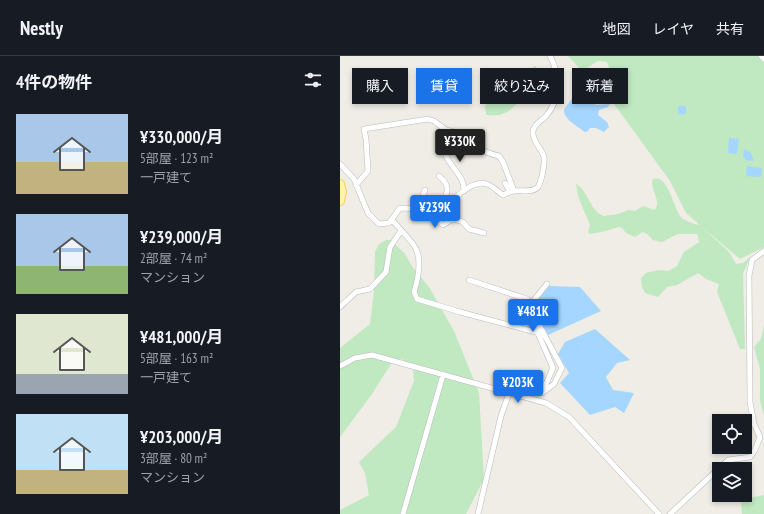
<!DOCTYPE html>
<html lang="ja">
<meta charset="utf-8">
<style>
body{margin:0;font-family:"PT Sans Narrow","Noto Sans JP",sans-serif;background:#242831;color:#f1f3f6;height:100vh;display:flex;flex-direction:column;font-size:15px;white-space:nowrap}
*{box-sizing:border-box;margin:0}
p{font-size:13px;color:#9ea1a6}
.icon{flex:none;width:22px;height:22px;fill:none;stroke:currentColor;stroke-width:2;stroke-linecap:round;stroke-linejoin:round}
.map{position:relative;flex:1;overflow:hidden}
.side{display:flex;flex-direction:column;background:#171b24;width:340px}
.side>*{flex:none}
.top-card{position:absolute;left:12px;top:12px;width:352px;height:36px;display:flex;gap:8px}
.tools{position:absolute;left:372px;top:358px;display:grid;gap:8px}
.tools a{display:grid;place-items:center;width:40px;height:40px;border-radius:0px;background:#171b24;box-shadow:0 2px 6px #0003;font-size:20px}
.price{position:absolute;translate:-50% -34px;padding:0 9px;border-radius:4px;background:#1a73e8;color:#fff;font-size:13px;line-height:26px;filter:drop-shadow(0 1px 2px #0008)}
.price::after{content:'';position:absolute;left:50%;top:24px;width:12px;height:9px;margin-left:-6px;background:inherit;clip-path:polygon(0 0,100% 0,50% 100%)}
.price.active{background:#222;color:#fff}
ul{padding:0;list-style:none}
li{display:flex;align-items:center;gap:12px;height:100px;padding:0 16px}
li span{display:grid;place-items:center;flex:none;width:112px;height:80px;border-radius:0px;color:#555}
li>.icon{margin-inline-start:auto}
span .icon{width:48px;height:48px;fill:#fffc;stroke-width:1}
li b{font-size:17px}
h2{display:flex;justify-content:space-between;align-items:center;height:48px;padding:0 16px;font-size:17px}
.tag{padding:0 14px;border-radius:0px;background:#171b24;box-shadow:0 2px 6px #0003;font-size:14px;line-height:36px}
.tag.active{background:#1a73e8;color:#fff}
header{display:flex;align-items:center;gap:24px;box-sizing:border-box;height:56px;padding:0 20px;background:#171b24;border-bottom:1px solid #363941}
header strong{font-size:19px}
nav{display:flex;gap:22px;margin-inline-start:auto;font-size:14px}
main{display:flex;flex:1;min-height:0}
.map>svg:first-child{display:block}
.green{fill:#c0e8c1}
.water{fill:#a5d6ff}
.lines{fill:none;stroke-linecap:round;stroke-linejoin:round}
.minor-casing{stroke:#b7babf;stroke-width:6}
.primary-casing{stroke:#f6cc58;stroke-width:10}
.minor{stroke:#fff;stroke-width:5}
.primary{stroke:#fff3aa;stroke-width:8}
</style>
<header>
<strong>Nestly</strong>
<nav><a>地図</a><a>レイヤ</a><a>共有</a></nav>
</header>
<main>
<section class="side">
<h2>4件の物件<svg class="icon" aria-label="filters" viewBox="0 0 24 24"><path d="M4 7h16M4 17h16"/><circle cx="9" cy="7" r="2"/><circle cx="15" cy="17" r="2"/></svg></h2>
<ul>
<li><span style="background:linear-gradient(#a9c7e8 60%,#c2b280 0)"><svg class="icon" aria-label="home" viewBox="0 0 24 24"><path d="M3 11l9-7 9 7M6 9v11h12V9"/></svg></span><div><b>¥330,000/月</b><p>5部屋 · 123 m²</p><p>一戸建て</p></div></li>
<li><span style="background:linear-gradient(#a9c7e8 65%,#8fb573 0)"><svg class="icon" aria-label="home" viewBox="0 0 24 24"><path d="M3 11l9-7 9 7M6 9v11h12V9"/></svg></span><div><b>¥239,000/月</b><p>2部屋 · 74 m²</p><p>マンション</p></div></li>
<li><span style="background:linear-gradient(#dfe7d0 75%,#9aa5b1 0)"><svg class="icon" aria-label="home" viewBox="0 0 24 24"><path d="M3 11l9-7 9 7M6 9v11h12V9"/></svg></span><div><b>¥481,000/月</b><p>5部屋 · 163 m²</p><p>一戸建て</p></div></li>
<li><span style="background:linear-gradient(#bfe0f5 70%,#c2b280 0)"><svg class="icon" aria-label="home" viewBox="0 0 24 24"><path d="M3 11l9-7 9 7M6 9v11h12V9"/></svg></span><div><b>¥203,000/月</b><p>3部屋 · 80 m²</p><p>マンション</p></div></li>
</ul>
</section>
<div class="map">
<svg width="424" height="458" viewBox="0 0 424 458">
<rect width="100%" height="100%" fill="#efede5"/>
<!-- green -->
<path class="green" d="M228 0H418L424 7V191L400 203 361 170 389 196 396 208 403 207 410 201 403 218 405 293H400L377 236 379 228 366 223 358 217 337 229 327 231 318 241 305 237 302 231 301 222 306 217 318 214 328 215 337 210 344 196 359 186 357 178H338L322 186 313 184 307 178 303 176 295 181 286 177 282 172 279 171 262 176 249 178 248 175 250 169 238 140 236 128C249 135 250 156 264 160L278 158 289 154 295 155 303 150 315 154C322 144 309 133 313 123 327 117 334 152 340 160 344 165 354 168 360 169L346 157 330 125 269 41V11L267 6 258 5 242 15Z
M195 10 199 14 194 23 195 30C182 38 175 56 159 59 155 60 150 59 146 59L145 50C160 34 177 22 195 10Z
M46 184H51L65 198 73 212 89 231 114 275 139 337 144 423 126 458H0V454L29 439 25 417 19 406 56 371 74 325 73 312 62 303 51 308 32 338 0 381V292L30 268 34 235 35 196 39 188Z
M424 268V360L420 344V313L414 291 421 283Z
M424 439V458H402L401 444Z"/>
<!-- water -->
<path class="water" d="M259 13V24L253 43 256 49 270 48 268 51 259 54 258 59 267 66 269 71 264 76 256 72H250L248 75 245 76C237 70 223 63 224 53L248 22Z
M337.5 54a4.5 4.5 0 1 1 9 0a4.5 4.5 0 1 1-9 0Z
M389 82 399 83 397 98 388 97Z
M404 93 411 97 414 105 405 104V102L403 101Z
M407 110 422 112 421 121 406 120Z
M209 230 240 231 261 255 208 279 193 250Z
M255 273 290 304 277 307 266 321 273 334 294 337 284 357 275 351 250 359 220 327 229 317 218 298 225 286Z"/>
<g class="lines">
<!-- minor casing -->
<g class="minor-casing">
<path id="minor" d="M421 0 424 3
M109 75C107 80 104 86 104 91 104 108 125 117 124 135
M0 108 14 123 28 157 39 168 49 167 60 152C73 152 88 155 101 151 116 145 129 123 147 128 153 130 158 136 163 139 167 137 171 135 174 135 182 134 193 137 198 131 200 128 201 123 202 120 203 114 205 107 204 101 202 93 192 85 193 76 193 69 201 65 206 60 220 45 220 17 210 0
M99 120C113 131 106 140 100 151 98 155 98 160 97 164L103 169 111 164H117L123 166 129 173 144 177
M165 127 170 136
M16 129 28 115 26 83 24 73 88 63 94 65 106 74 133 81C141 95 143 96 159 100L163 106 174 135
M82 152V142L85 134
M52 164C57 170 74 187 76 193 82 206 78 223 74 236L77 243 120 256 203 278
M129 224 187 243 183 249 198 277 213 312 206 328 197 335
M0 251 16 236 30 233 46 216 50 191 61 175
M0 310 15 302 32 299 206 347 229 361 319 458
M202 337 214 328 222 312 189 250 207 228
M63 458 103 319
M138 458 161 360 169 337
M330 458 388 404 410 401 415 394 420 381 414 368 410 346 409 220 412 204 424 195"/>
</g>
<!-- primary casing -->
<g class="primary-casing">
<path id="primary" d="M0 128 2 136 0 145"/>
</g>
<!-- minor -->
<use href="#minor" class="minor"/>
<!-- primary -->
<use href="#primary" class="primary"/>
</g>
</svg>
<div class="tools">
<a><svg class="icon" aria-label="locate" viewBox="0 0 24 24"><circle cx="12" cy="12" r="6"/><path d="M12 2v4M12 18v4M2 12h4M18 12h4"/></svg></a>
<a><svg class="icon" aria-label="layers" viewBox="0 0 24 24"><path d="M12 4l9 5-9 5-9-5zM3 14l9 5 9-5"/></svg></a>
</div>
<b class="price active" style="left:120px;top:107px">¥330K</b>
<b class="price" style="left:95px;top:173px">¥239K</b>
<b class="price" style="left:193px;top:277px">¥481K</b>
<b class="price" style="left:178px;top:348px">¥203K</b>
<div class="top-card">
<a class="tag">購入</a>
<a class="tag active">賃貸</a>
<a class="tag">絞り込み</a>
<a class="tag">新着</a>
</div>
</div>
</main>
